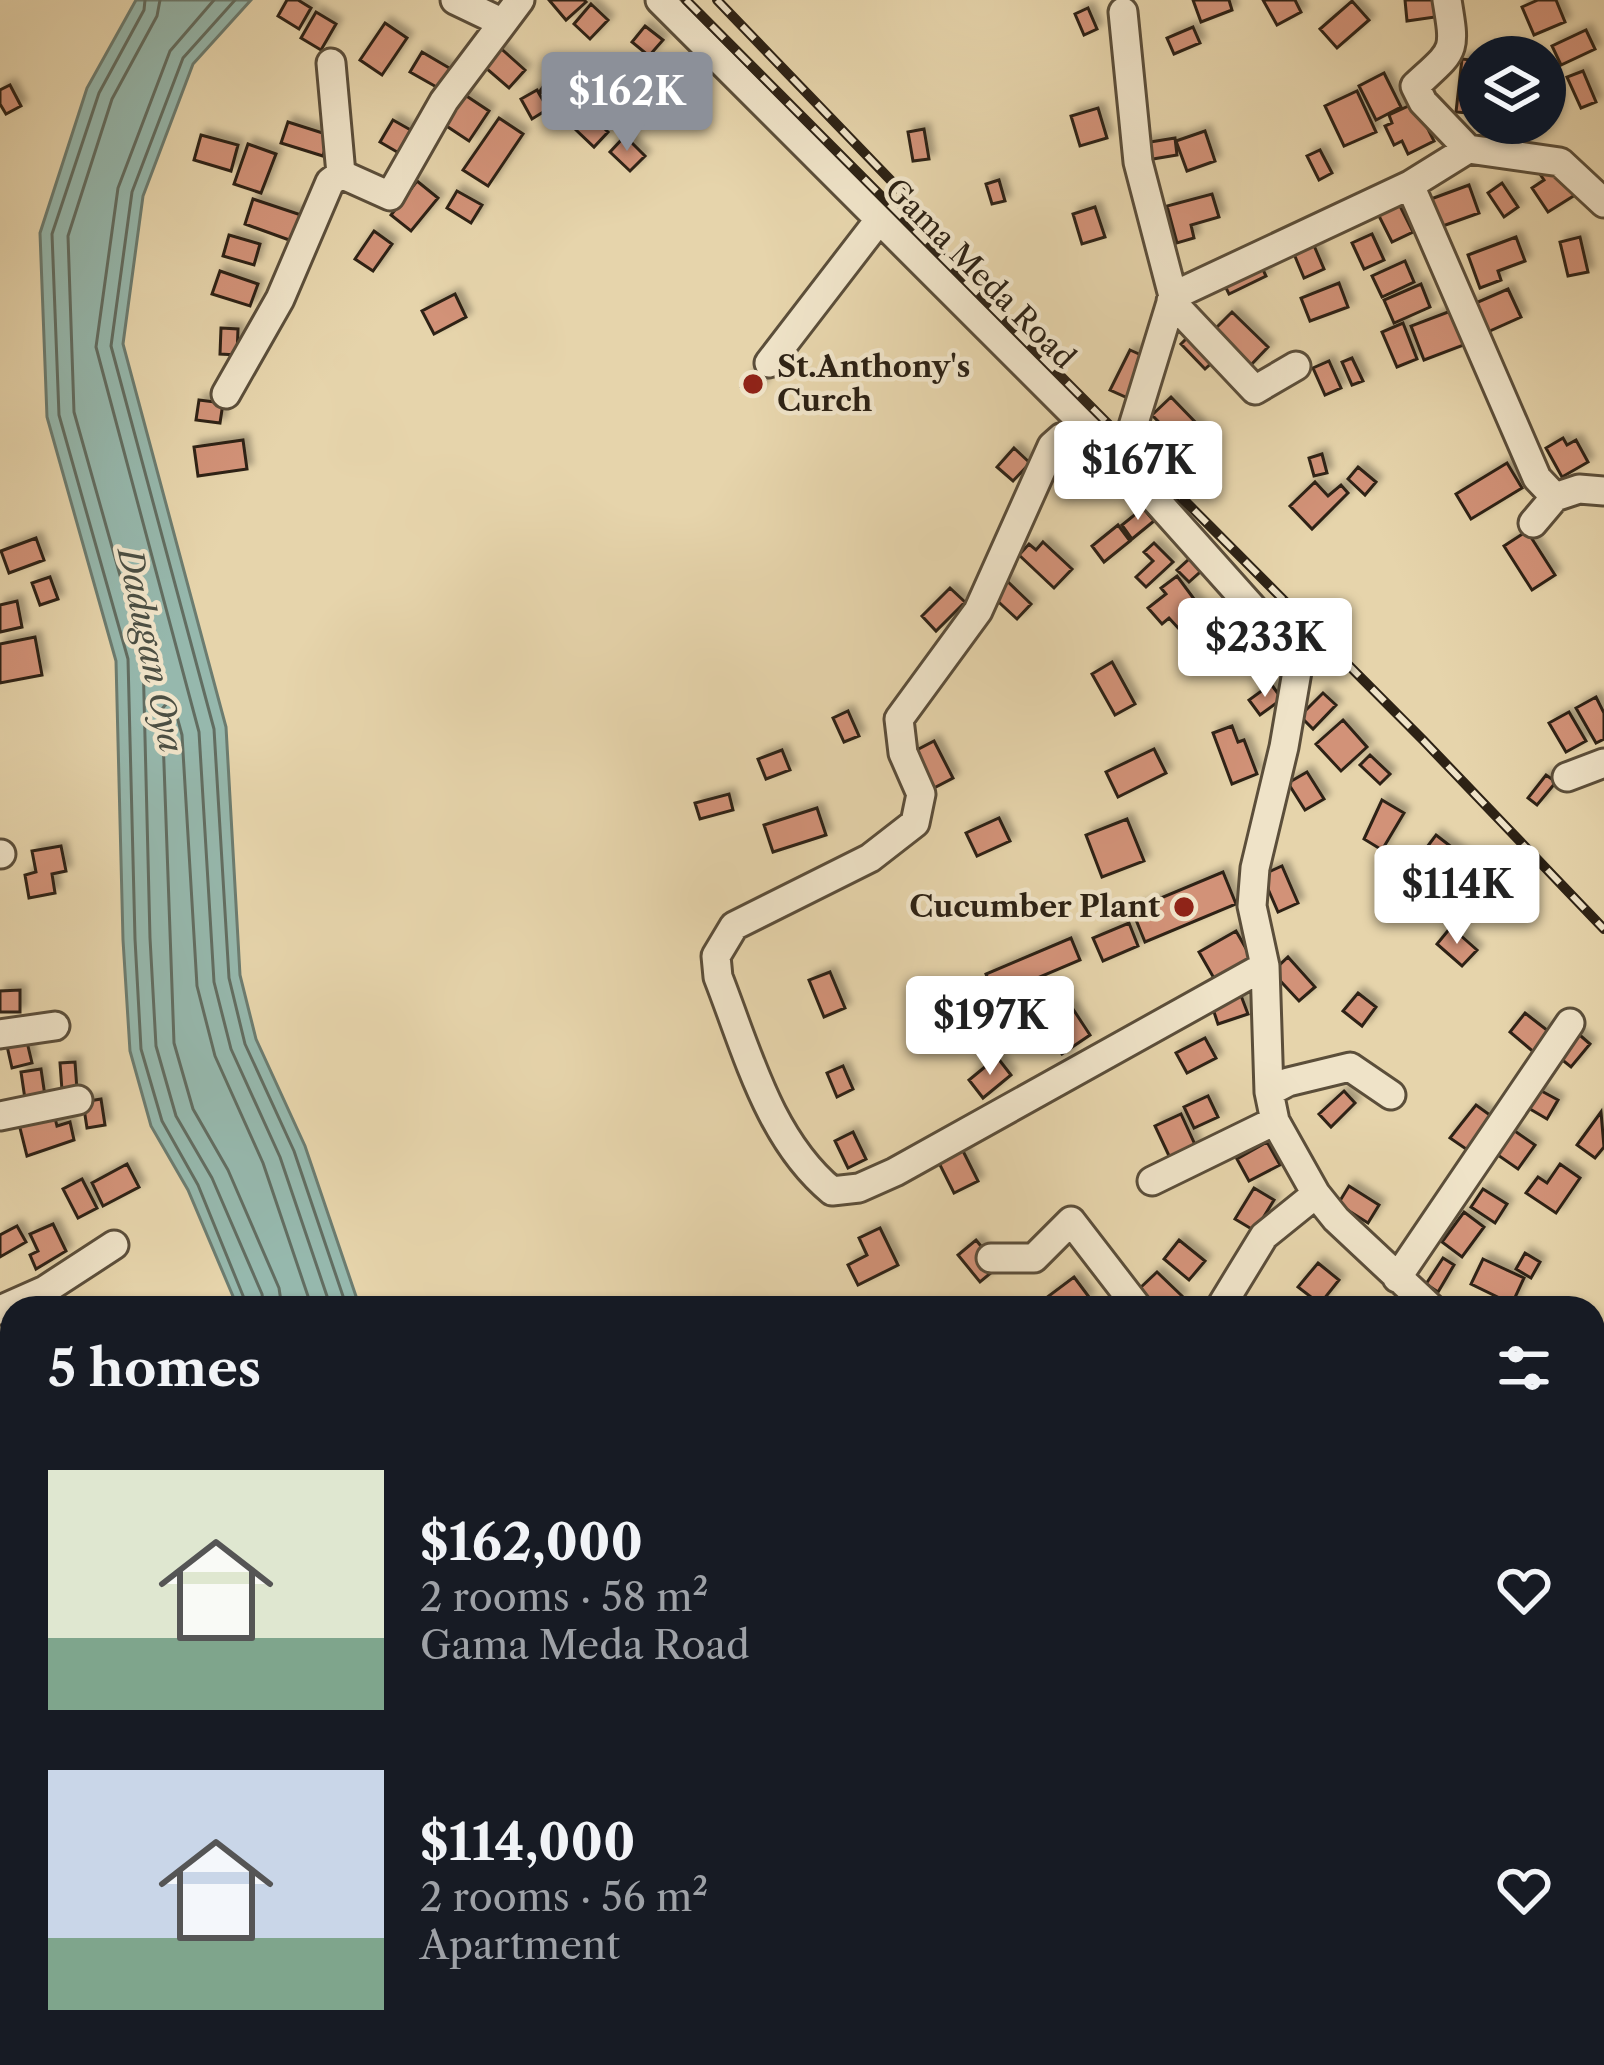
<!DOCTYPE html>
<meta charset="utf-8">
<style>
body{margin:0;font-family:"Libre Caslon Text",serif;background:#242831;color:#f1f3f6;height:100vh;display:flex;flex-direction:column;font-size:45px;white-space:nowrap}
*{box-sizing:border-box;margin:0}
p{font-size:39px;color:#9ea1a6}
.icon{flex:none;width:66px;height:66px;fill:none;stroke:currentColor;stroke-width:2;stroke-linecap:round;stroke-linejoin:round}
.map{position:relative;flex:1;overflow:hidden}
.drawer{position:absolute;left:0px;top:1296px;width:1605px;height:771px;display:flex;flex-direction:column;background:#171b24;border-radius:36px 36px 0 0;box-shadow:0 3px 9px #0004}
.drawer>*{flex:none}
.tools{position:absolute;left:1458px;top:36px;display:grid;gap:24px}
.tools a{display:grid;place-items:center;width:108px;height:108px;border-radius:50%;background:#171b24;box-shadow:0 3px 9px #0004;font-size:60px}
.price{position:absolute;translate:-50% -102px;padding:0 27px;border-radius:12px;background:#fff;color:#222;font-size:39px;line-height:78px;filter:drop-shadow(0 3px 6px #0008)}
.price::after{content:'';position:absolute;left:50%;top:72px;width:36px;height:27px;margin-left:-18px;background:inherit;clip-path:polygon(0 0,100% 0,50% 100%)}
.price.current{background:#8c9099;color:#fff}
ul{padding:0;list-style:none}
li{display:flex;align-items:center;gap:36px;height:300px;padding:0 48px}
li span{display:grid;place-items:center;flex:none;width:336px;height:240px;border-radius:0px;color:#555}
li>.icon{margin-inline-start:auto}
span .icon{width:144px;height:144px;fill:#fffc;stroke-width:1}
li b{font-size:51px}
h2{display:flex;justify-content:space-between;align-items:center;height:144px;padding:0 48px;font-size:51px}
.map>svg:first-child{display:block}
.water{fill:#96b8ad;stroke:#6c7c70;stroke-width:3}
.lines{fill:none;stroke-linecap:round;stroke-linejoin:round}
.shore{stroke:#626d61;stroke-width:3}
.stream{stroke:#6c7c70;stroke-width:6}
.building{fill:#d29278;stroke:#2d2215;stroke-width:3;filter:url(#shadow)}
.minor-casing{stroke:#5b4e3a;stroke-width:33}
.highway-casing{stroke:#2d2215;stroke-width:45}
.minor{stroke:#efe3c8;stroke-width:27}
.highway{stroke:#e6d4ab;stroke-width:39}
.rail-casing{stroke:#2d2215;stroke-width:10}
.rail{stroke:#efe3c8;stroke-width:6;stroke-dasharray:18;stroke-linecap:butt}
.poi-dot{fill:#8f2418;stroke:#efe3c8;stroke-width:4.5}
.labels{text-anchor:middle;stroke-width:9;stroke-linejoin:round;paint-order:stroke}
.street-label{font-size:30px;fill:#2d2215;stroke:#efe3c8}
.poi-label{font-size:30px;font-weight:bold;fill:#2d2215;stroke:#efe3c8;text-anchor:start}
.water-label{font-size:33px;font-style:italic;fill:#4c4f43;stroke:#efe3c8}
</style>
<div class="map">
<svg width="1604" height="2065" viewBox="0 0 1604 2065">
<defs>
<filter id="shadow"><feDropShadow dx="5.5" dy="-5.5" stdDeviation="3" flood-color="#0004"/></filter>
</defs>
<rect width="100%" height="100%" fill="#e6d4ab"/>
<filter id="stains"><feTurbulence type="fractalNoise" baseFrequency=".00167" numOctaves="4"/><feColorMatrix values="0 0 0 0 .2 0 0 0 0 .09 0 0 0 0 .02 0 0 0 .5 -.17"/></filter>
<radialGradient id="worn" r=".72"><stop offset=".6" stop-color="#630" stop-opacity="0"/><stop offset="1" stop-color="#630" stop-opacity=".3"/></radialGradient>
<!-- water -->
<path class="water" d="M136 0H251L193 64 143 196 123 344 226 727 240 975 256 1039 305 1146 360 1308H238L188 1190 151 1126 130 1051 123 940 116 661 47 417 40 233 87 88Z
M590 2055H743L748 2065H596Z"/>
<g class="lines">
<!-- shore -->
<path class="shore" d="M145 0 144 10 99 93 52 234 59 415 128 659 135 939 141 1049 162 1121 198 1185 248 1308
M160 0 157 16 112 99 68 236 74 412 143 657 150 938 156 1046 176 1116 212 1178 262 1294 264 1308
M214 0 170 51 118 188 96 347 199 732 214 982 231 1049 280 1157 331 1308
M235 0 183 58 132 192 111 346 214 729 229 978 245 1044 294 1151 347 1308
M282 1308 279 1288 228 1170 193 1109 174 1043 162 709 167 703 174 706 182 735 197 986 215 1056 263 1163 312 1308"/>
<!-- stream -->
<path class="stream" d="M1593 1718 1604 1696
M1242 2065 1256 2055"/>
</g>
<!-- building -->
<path class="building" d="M287 0H298L311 8 299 29 278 16Z
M549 0H584L586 2 566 20Z
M1193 0H1229L1232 10 1201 22Z
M1263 0H1295L1301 12 1277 25Z
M1405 0H1433L1435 17 1407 21Z
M1538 0H1556L1565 22 1534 35 1522 7Z
M1352 1 1369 20 1337 48 1320 29Z
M591 4 608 20 590 39 574 24Z
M1088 8 1097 29 1084 35 1075 14Z
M316 12 336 24 321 50 301 38Z
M385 23 407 38 382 75 360 60Z
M645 26 663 40 649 56 632 42Z
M1193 27 1200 43 1174 54 1167 38Z
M1586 30 1595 49 1561 65 1552 46Z
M497 45 525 70 509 88 480 63Z
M422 52 451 69 440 89 410 72Z
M1462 59 1479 61V114L1456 112Z
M1583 71 1596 102 1581 108 1567 77Z
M1384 73 1401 107 1376 120 1359 86Z
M551 75 570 88 560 104 540 91Z
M10 85 21 106 6 114 0 104V90Z
M537 90 548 109 532 119 521 99Z
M1357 91 1376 132 1344 146 1325 106Z
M462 93 489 111 469 141 442 123Z
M1415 103 1434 141 1408 154 1402 141 1394 145 1385 126 1392 123 1389 115Z
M1098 108 1107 138 1080 146 1071 116Z
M589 114 608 132 594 147 575 129Z
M499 118 523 134 488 186 463 170Z
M393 120 416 133 404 156 380 142Z
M288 122 329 135 323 156 281 143Z
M924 129 929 159 913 161 908 132Z
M1205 131 1215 161 1187 171 1176 141Z
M201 135 238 145 231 171 194 160Z
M625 136 645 156 630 171 610 152Z
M1175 138 1177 155 1147 160 1144 143Z
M248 144 276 154 261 193 234 184Z
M1320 150 1332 173 1319 180 1307 156Z
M1555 163 1575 195 1548 212 1532 188 1544 180 1540 174Z
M999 180 1005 201 992 204 986 184Z
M417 181 438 198 411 231 391 215Z
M1502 183 1518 207 1504 217 1488 193Z
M1469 185 1479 213 1440 227 1431 199Z
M457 191 482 205 471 223 447 208Z
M1212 194 1219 217 1191 225 1194 238 1177 243 1167 206Z
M1394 194 1413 232 1392 242 1373 204Z
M253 199 301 215 292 241 245 224Z
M1095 207 1105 237 1082 244 1073 214Z
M374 231 392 244 373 271 355 259Z
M1309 234 1324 269 1304 278 1289 242Z
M1372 234 1384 260 1364 269 1352 243Z
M229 235 260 244 254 265 223 256Z
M1516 237 1525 261 1498 271 1501 280 1480 288 1468 255Z
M1580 237 1588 272 1568 276 1560 242Z
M1257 257 1266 276 1229 294 1220 276Z
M1405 261 1414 282 1382 297 1372 276Z
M220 271 258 284 250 306 212 294Z
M1339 283 1348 307 1310 321 1301 298Z
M1421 284 1430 307 1394 323 1384 300Z
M1508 289 1521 317 1483 334 1471 305Z
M455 294 466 317 434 334 422 311Z
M1456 309 1469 343 1424 360 1411 326Z
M1232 312 1268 347 1248 368 1212 332Z
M1403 323 1417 359 1397 367 1382 332Z
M221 328 238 329 237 355 220 354Z
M1192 333 1216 359 1205 369 1181 344Z
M1130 350 1150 359 1130 399 1110 390Z
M1352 358 1363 381 1352 385 1342 362Z
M1329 361 1341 388 1325 395 1313 368Z
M752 372 765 381 754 396 741 387Z
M1171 397 1200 427 1181 445 1152 415Z
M199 400 223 403 220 423 196 420Z
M1563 438 1567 445 1576 440 1588 462 1562 477 1546 448Z
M243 440 247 469 198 476 194 447Z
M1014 448 1030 463 1013 481 997 467Z
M1065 449 1073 458 1080 452 1094 467 1071 489 1048 466Z
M1322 454 1327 473 1314 476 1309 458Z
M1507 463 1522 488 1471 519 1456 494Z
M1358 467 1376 482 1365 495 1348 479Z
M1315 482 1328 496 1341 485 1348 493 1312 529 1290 506Z
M1143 508 1154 521 1132 539 1122 525Z
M1118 525 1130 541 1104 562 1092 546Z
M1527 531 1555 575 1532 590 1504 546Z
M36 538 44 560 9 573 1 551Z
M1043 542 1072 569 1054 588 1019 555 1029 544 1036 550Z
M1154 543 1173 562 1146 587 1136 577 1153 561 1144 552Z
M1198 551 1209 564 1189 582 1177 570Z
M1177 576 1203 611 1180 630 1169 618 1162 624 1148 608 1166 594 1161 588Z
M50 577 58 599 40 605 32 583Z
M1005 579 1031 604 1017 619 990 594Z
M950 588 965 602 936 631 922 616Z
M17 601 22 627 0 632V605Z
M1239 635 1262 652 1251 666 1229 649Z
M35 637 42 675 0 683V644Z
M1112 662 1135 704 1115 715 1092 674Z
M1271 684 1282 699 1260 715 1249 700Z
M1323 693 1336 705 1313 729 1300 716Z
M1596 697 1604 713V739L1596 743 1576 708Z
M848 711 859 736 844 742 833 718Z
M1569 712 1586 741 1566 752 1549 723Z
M1343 720 1367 747 1341 771 1316 744Z
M1232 726 1238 742 1244 740 1257 774 1232 784 1213 733Z
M934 741 953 778 932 789 913 752Z
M1154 749 1166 773 1118 797 1106 772Z
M782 750 790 770 766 779 758 759Z
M1370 755 1390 774 1380 784 1360 765Z
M1307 772 1324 799 1305 810 1288 783Z
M1546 775 1556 782 1537 805 1528 798Z
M729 794 733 810 700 819 695 803Z
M1382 800 1404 813 1382 850 1364 839Z
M817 808 826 835 773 852 764 825Z
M999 818 1010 841 977 856 966 833Z
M1127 819 1144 861 1102 877 1086 835Z
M1436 835 1467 859 1455 874 1424 851Z
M61 846 66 871 52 874 55 893 29 898 25 875 36 872 32 851Z
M1282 866 1298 903 1278 912 1262 875Z
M1429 866 1457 889 1441 908 1413 885Z
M1223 872 1236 904 1145 942 1132 910Z
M1129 923 1138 946 1103 961 1093 938Z
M1451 927 1477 950 1462 966 1437 944Z
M1236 931 1252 959 1215 980 1199 952Z
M1071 938 1080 960 995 996 986 974Z
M1288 957 1315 987 1299 1001 1272 972Z
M830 972 845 1008 824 1017 809 980Z
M20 990V1012H0V991Z
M1240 993 1248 1014 1218 1024 1211 1003Z
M1358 993 1376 1007 1362 1026 1343 1011Z
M1071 1006 1090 1035 1062 1054 1042 1026Z
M1525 1013 1552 1034 1536 1054 1510 1032Z
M1574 1030 1590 1044 1571 1067 1555 1054Z
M1205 1038 1216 1058 1187 1073 1176 1053Z
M27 1042 32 1063 12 1068 7 1046Z
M997 1057 1011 1075 983 1098 969 1080Z
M75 1062 77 1090H62L60 1063Z
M843 1066 853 1089 837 1097 827 1073Z
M41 1069 45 1096 25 1099 21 1072Z
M1536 1088 1558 1100 1547 1119 1525 1106Z
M1344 1091 1355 1103 1331 1127 1319 1114Z
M1208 1096 1218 1117 1194 1128 1184 1107Z
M101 1099 105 1125 87 1128 83 1102Z
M1476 1105 1494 1118 1469 1151 1450 1138Z
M1601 1112 1604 1147 1595 1158 1577 1145Z
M54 1114 57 1126 70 1122 74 1140 27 1156 19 1124Z
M1181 1114 1197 1149 1171 1160 1155 1126Z
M1509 1127 1535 1145 1518 1169 1492 1151Z
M853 1132 866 1159 848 1168 835 1141Z
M1267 1142 1280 1165 1249 1181 1237 1159Z
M963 1151 978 1181 954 1193 939 1163Z
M127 1164 139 1187 103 1206 92 1183Z
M1560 1164 1580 1178 1556 1213 1526 1193 1538 1177 1547 1183Z
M82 1179 97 1208 78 1218 63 1189Z
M1349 1186 1379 1205 1368 1223 1338 1204Z
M1254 1188 1274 1200 1255 1231 1235 1219Z
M1483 1189 1507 1204 1495 1223 1471 1207Z
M1464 1212 1484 1227 1462 1257 1442 1242Z
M53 1224 66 1251 36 1269 30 1255 38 1251 30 1234Z
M17 1226 26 1242 0 1257V1235Z
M880 1228 898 1265 858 1285 848 1265 867 1255 859 1238Z
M976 1240 998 1267 980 1282 958 1255Z
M1179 1240 1205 1261 1189 1280 1164 1259Z
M1525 1253 1540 1262 1531 1278 1516 1269Z
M1443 1258 1454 1265 1438 1292 1426 1284Z
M1483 1259 1524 1278 1512 1304 1471 1284Z
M1318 1263 1339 1280 1320 1304 1298 1287Z
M1157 1272 1182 1296 1170 1308H1158L1139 1289Z
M1074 1277 1089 1297 1075 1308H1053L1046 1298Z
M1597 1398 1604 1401 1602 1433 1593 1429Z
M10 1528 12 1551 5 1555 0 1534Z
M12 1748V1792L0 1798V1753Z
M0 2029 12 2039V2052L1 2065Z
M192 2055H219L223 2059 217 2065H199Z"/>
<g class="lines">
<!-- minor casing -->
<g class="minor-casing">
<path id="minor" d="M455 0 501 22
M660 0 1122 462 1299 660 1284 747 1255 868 1252 906 1265 966 1269 1092 1275 1121 1316 1194 1336 1219 1431 1308
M1123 12 1138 162 1173 296
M331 63 341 174
M1468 149 1560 162 1604 203
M1410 185 1537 478 1555 497 1579 489 1604 491
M1171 301 1255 390 1296 366
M769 363 879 220
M226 394 280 299 330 182 341 174 390 196 444 101 520 0
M1533 523 1555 497
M1567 777 1604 763
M0 854H1
M1265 966 895 1172 859 1188 832 1191C769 1139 747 1051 718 977L716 956 734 926 870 858 915 823 921 794 903 753 899 719 978 611 1052 446 1061 438 1122 462 1173 296 1410 185 1468 149 1423 102 1415 86C1455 49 1456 54 1447 0
M0 1034 55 1026
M1269 1092 1288 1082 1350 1067 1391 1095
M0 1116 78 1100
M1152 1181 1275 1121
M991 1258H1034L1071 1221 1138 1308
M1397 1278 1570 1023
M1220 1308 1264 1236 1316 1194
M0 1310 45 1290 114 1245
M1593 1366 1604 1370
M0 1463 12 1458
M0 1614 12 1631
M0 1848 12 1841
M168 2065 178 2055
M333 2065 345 2055"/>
</g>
<!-- highway casing -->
<g class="highway-casing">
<path id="highway" d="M0 1948 12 1959
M113 2055 124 2065"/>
</g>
<!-- minor -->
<use href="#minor" class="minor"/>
<!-- highway -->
<use href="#highway" class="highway"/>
<!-- rail casing -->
<g class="rail-casing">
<path id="rail" d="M686 0 1423 740 1604 929
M717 0 929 220"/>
</g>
<!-- rail -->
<use href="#rail" class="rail"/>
</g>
<!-- markers -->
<g class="poi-dot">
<circle cx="753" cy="384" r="12"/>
<circle cx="1184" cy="907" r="12"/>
</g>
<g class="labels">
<!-- street labels -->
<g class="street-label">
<text transform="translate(980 274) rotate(45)" y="10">Gama Meda Road</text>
</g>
<!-- poi labels -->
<g class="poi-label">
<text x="777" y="377">St.Anthony's<tspan x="777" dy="34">Curch</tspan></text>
<text x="1160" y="917" text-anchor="end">Cucumber Plant</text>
</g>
<!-- water labels -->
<g class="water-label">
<text transform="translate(151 650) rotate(78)" y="12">Dadugan Oya</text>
</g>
</g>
<rect width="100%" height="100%" filter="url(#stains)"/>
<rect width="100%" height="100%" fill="url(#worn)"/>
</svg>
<div class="tools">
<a><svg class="icon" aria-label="layers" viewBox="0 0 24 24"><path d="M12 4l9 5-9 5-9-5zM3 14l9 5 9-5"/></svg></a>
</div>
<b class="price current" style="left:627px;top:154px">$162K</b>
<b class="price" style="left:1138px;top:523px">$167K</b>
<b class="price" style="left:1265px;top:700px">$233K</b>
<b class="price" style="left:1457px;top:947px">$114K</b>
<b class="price" style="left:990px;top:1078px">$197K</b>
<section class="drawer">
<h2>5 homes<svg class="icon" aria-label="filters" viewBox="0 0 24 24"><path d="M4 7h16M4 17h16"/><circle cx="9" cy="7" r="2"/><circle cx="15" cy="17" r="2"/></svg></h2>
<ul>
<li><span style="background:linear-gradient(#dfe7d0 70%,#7fa58c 0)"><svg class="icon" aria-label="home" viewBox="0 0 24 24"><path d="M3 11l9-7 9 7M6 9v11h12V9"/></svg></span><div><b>$162,000</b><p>2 rooms · 58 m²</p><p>Gama Meda Road</p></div><svg class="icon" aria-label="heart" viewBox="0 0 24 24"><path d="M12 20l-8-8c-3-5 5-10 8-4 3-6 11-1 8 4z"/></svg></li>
<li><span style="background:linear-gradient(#c9d6e8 70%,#7fa58c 0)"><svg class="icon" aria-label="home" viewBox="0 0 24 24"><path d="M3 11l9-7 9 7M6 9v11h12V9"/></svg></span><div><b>$114,000</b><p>2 rooms · 56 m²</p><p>Apartment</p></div><svg class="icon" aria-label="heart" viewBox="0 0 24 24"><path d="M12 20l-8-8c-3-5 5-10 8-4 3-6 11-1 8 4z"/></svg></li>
</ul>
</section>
</div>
